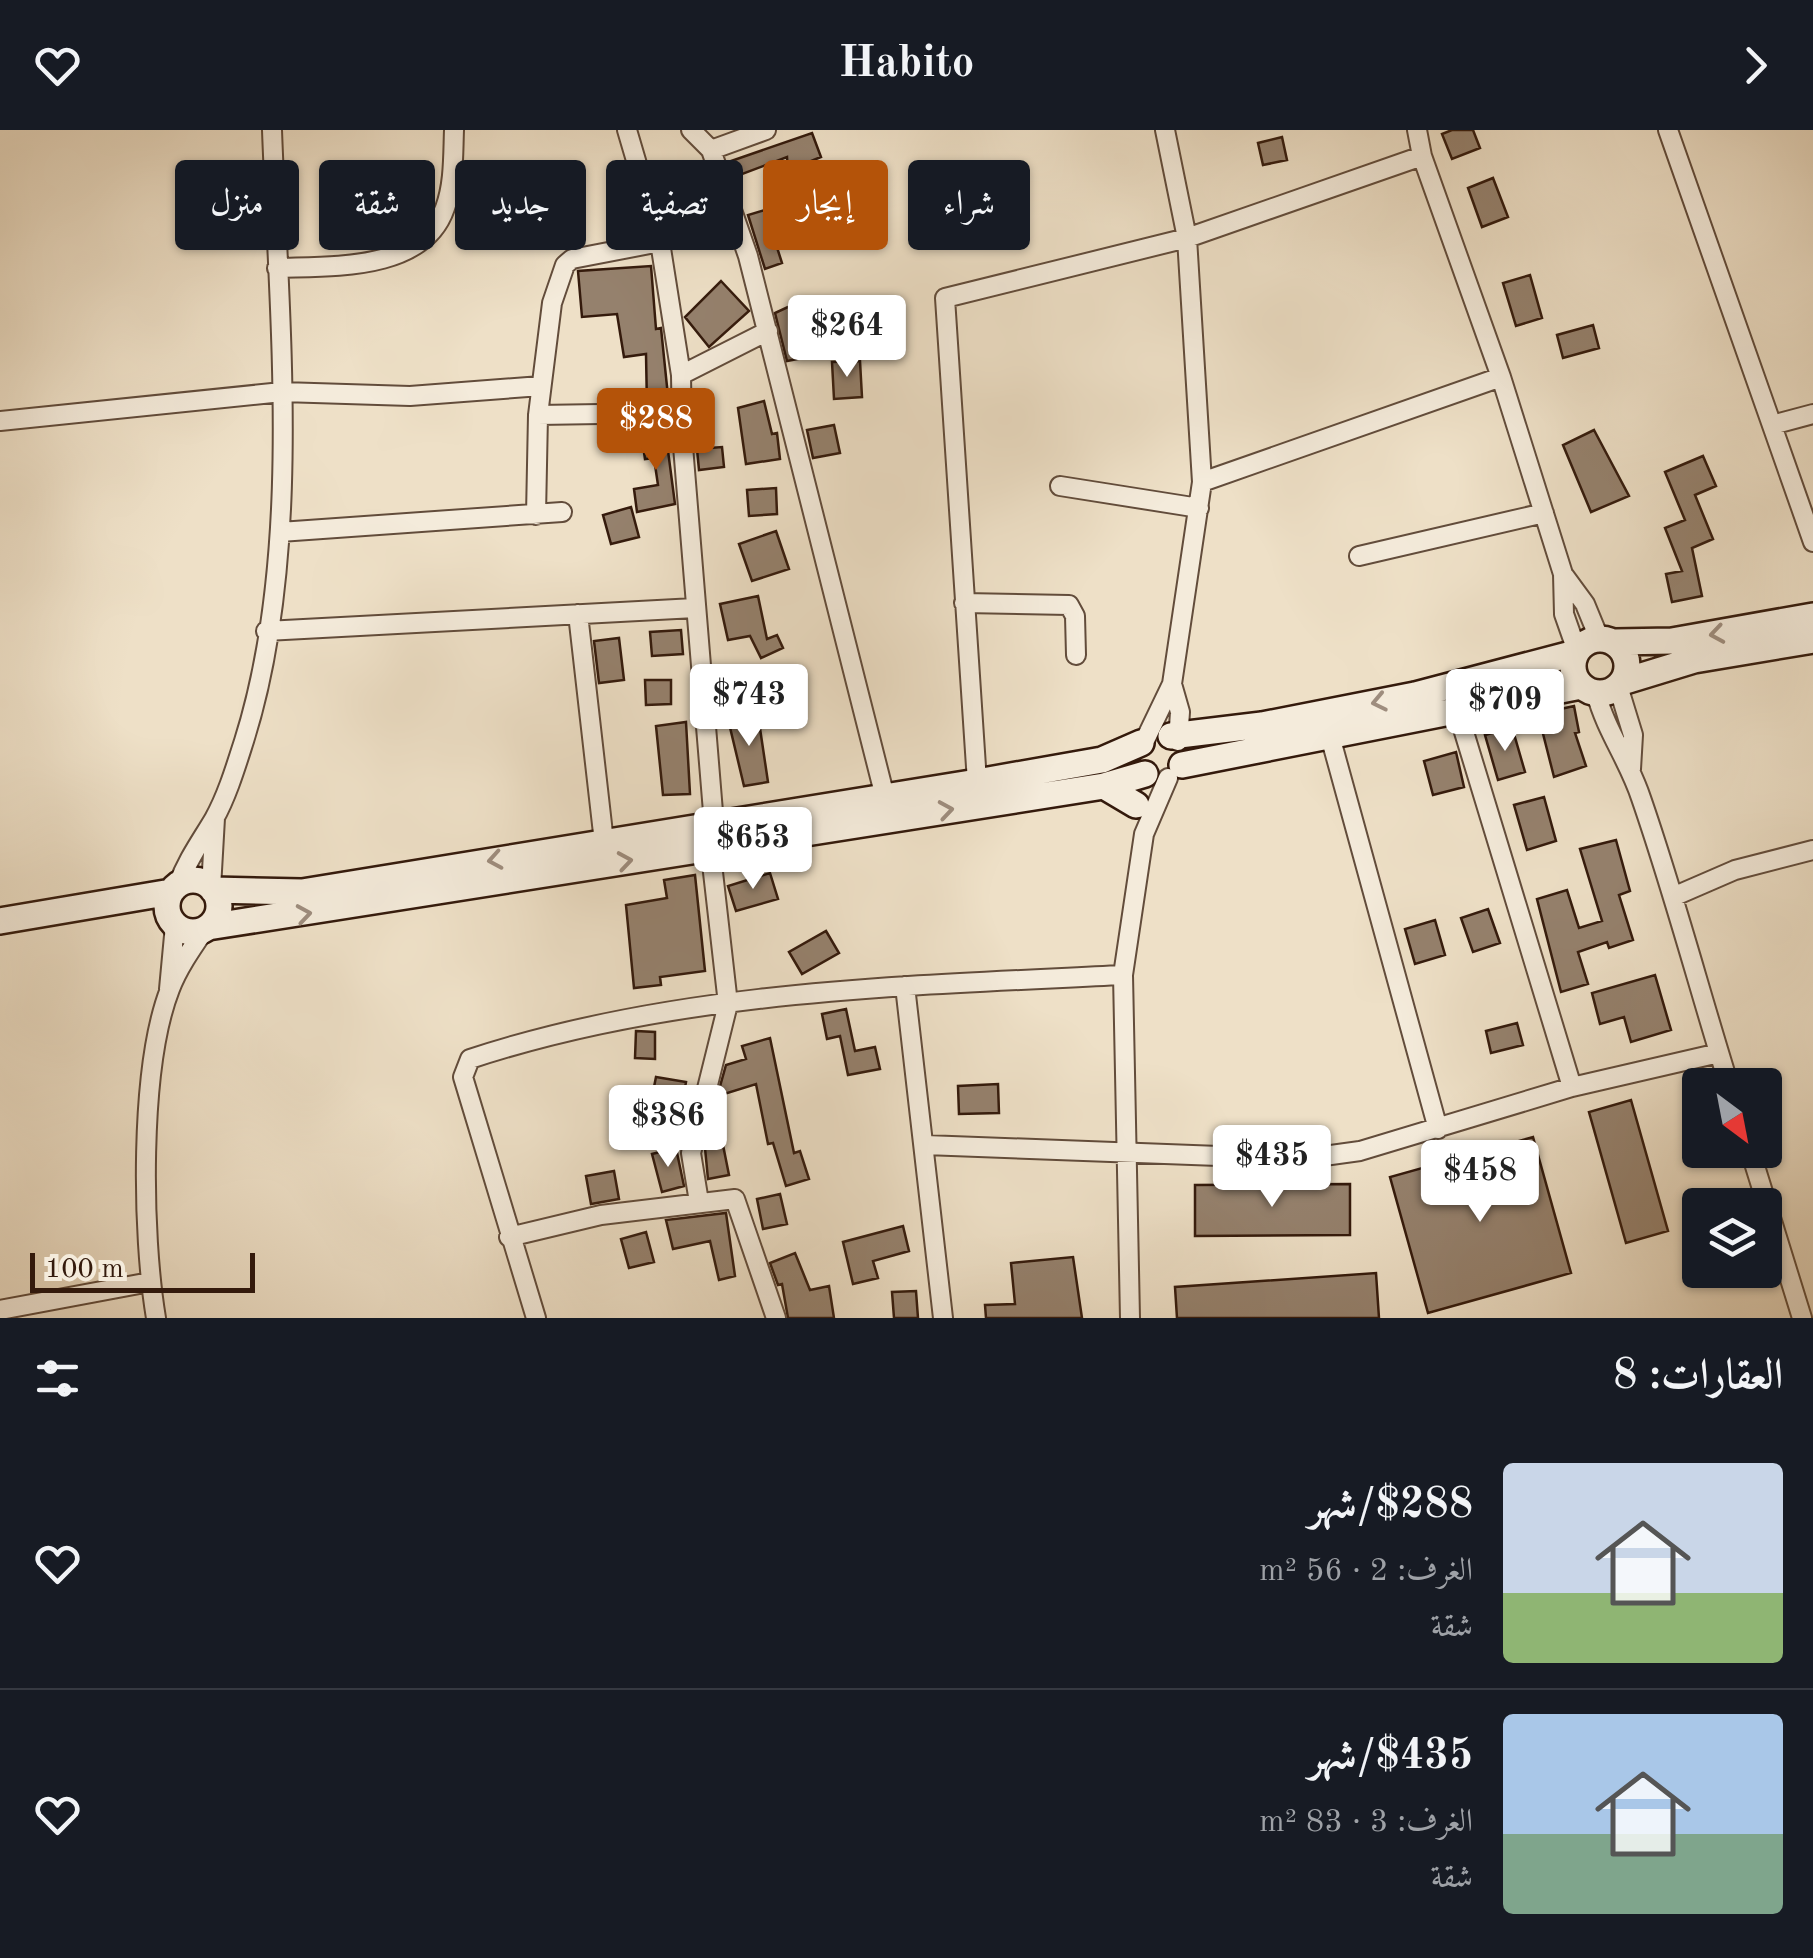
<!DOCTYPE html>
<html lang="ar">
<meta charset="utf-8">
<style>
body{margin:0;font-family:"Old Standard TT",Amiri,serif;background:#20242c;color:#f1f3f6;direction:rtl;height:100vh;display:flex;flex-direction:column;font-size:38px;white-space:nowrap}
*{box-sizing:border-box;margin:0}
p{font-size:32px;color:#9ea1a6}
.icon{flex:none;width:55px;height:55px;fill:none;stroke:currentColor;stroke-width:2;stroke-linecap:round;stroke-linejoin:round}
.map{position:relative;height:1188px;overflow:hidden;direction:ltr}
.sheet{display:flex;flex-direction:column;background:#171b24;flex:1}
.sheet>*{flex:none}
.top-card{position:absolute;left:30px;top:30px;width:1000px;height:90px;direction:rtl;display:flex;gap:20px}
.needle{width:65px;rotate:148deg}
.fabs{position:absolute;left:1682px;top:938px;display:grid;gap:20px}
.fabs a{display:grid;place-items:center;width:100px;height:100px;border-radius:10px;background:#171b24;box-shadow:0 2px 8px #0004;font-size:50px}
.scale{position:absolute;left:30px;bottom:25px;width:225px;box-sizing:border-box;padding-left:10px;border:5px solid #341a0c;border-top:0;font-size:28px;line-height:35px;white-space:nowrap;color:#341a0c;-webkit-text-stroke:8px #f4ebdb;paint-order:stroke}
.price{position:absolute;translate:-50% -85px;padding:0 22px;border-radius:10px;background:#fff;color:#222;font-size:32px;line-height:65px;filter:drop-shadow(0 2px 5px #0008)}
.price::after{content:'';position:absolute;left:50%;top:60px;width:30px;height:22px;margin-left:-15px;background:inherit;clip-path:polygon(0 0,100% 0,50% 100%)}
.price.selected{background:#b45309;color:#fff}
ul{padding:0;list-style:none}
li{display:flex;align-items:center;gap:30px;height:250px;padding:0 30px}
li+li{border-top:2px solid #363941}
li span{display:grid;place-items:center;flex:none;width:280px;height:200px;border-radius:10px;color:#555}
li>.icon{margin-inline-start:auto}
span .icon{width:120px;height:120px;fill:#fffc;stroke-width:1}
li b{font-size:42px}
h2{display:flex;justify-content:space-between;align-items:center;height:120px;padding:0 30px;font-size:42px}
.pill{padding:0 35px;border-radius:10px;background:#171b24;box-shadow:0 2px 8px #0004;font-size:35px;line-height:90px}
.pill.selected{background:#b45309;color:#fff}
header{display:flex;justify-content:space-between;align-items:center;height:130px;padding:0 30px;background:#171b24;font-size:45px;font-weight:700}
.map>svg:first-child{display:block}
.building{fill:#95816d;stroke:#341a0c;stroke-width:2.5}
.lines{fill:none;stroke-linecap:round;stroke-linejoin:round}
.street-casing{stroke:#624c3b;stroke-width:22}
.secondary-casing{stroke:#341a0c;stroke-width:30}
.street{stroke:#f4ebdb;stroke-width:18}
.secondary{stroke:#f4ebdb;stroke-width:25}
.oneway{stroke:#9e8d7e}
</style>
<header><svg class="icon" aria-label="forward" viewBox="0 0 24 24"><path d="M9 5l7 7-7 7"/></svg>Habito<svg class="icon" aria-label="heart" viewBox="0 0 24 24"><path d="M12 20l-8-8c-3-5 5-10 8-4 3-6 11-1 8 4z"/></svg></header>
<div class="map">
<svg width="1813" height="1188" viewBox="0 0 1813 1188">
<rect width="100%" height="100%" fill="#eee0c7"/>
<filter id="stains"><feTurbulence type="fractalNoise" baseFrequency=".002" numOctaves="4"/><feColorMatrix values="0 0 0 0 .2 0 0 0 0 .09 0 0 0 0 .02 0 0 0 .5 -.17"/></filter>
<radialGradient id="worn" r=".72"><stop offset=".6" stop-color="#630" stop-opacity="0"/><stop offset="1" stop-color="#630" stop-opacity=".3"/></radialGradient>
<!-- building -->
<path class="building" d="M1452 0H1473L1480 18 1452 29 1442 4Z
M812 3 821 27 806 33 809 117H792L787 27 737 46 731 31Z
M1282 7 1287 30 1263 35 1258 13Z
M1493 48 1508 87 1482 97 1468 58Z
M765 80 782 133 765 139 748 85Z
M651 136 656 199 661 198 669 276 647 277 646 224 624 227 617 184 582 187 578 141Z
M1530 145 1542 188 1516 196 1503 153Z
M721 151 749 181 709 217 685 187Z
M803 170 809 195 828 193 829 223 787 231 775 183Z
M1593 195 1599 218 1563 228 1557 205Z
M860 231 862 267 834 269 832 232Z
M764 271 772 304 777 303 780 329 746 334 738 278Z
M834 295 840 323 813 328 807 300Z
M665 298 675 374 637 382 634 359 658 355 654 328 645 329 641 302Z
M1594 300 1629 366 1591 382 1563 315Z
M722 317 724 337 699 340 697 319Z
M1703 326 1716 356 1695 365 1713 409 1692 418 1702 466 1672 472 1666 444 1682 441 1665 398 1685 390 1665 342Z
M776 358 777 384 749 386 747 360Z
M631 377 639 407 611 414 603 385Z
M776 401 789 439 752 451 739 414Z
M758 466 767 509 777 505 783 518 761 528 750 506 728 510 720 474Z
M681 500 683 524 652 526 650 502Z
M619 508 624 550 599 553 594 511Z
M645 550H671V574L646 575Z
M1574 576 1579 602 1575 603 1586 636 1554 647 1538 584Z
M758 585 768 652 744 656 728 589Z
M686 592 690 664 663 665 656 596Z
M1512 597 1525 642 1498 650 1485 605Z
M1456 622 1464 657 1433 665 1424 631Z
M1544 667 1556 711 1527 720 1514 675Z
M1616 710 1630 761 1619 765 1633 810 1609 818 1607 812 1578 822 1588 854 1561 862 1537 769 1567 760 1579 798 1602 791 1580 719Z
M770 743 778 769 736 781 728 756Z
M695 745 705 841 660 847 661 855 634 858 626 775 667 768 664 750Z
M1488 779 1500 813 1473 822 1461 788Z
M1435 790 1445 825 1415 834 1405 799Z
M826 801 839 823 802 844 789 822Z
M1655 845 1671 900 1631 912 1624 887 1600 894 1592 863Z
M846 879 855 921 875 917 880 939 848 945 840 906 827 909 822 884Z
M1517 893 1523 915 1491 923 1486 901Z
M636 901 655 902V929L635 928Z
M770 908 794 1023 800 1021 809 1049 786 1056 773 1013 768 1014 756 954 721 965 719 960 726 935 746 929 742 916Z
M656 947 686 952 679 992 648 987Z
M998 954 999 983 959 984 958 956Z
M1631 970 1668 1101 1626 1113 1589 982Z
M1533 1007 1571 1143 1428 1183 1390 1047Z
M723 1015 729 1045 708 1049 705 1018Z
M676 1018 684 1056 662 1062 652 1024Z
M614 1041 619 1069 591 1074 586 1046Z
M1350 1054V1105L1195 1106V1055Z
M780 1064 787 1094 763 1099 757 1069Z
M726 1083 735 1146 719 1150 710 1111 673 1119 666 1090Z
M903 1096 909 1121 873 1131 878 1148 853 1154 843 1112Z
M646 1102 654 1132 629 1138 621 1109Z
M795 1123 810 1160 829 1156 834 1188H788L782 1154 778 1155 770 1133Z
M1073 1127 1082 1188H986L985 1175 1015 1174 1011 1133Z
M1376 1143 1379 1188H1177L1175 1157Z
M916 1161 918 1188H894L892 1162Z"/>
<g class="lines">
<!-- street casing -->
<g class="street-casing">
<path id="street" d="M627 0 660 112 681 245
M691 0 711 20 748 126 885 667
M1417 0 1422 26 1501 247 1563 444 1564 484 1577 521
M1668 0 1813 412
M711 20 766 0
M277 138C330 136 423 142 445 78 454 54 453 26 454 0
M601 284 538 285 552 173 565 135 572 129 660 112
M0 291 282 262 410 266 541 256
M1772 295 1813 284
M1202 352 1501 247
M1060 356 1199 378
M536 385 538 285
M280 402 562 382
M1359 426 1544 383
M1563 444 1585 474 1599 508
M964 473 1069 475 1075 486 1076 525
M578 484 604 712
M266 501 695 478
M1172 554 1180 582 1178 611
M1618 556 1633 605 1631 639
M1596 563C1606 601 1629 631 1641 668 1674 763 1699 859 1729 955
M1457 579 1572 957
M1330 606 1438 999
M1146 608 1172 554 1202 352 1187 108 1165 0
M977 652 945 168 1187 108 1422 26
M714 694 682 304 681 245 768 201
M178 755C187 730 201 711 214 689 227 666 236 636 244 611 303 425 279 193 272 0
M211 758 215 688
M1675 766 1735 740 1813 720
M905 856 943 1188
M169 859 175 795
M925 1015 1302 1029 1360 1021 1572 957 1719 923
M1750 1020 1802 1188
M699 1072 691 1023 728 874 710 716
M509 1107 601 1085 735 1069 776 1188
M0 1180 150 1152
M156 1188C142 1105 139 938 170 859 178 838 192 818 205 799
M536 1188 463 947 470 929C679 860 905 856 1123 845
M1130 1188 1123 845 1144 704 1168 648"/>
</g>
<!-- secondary casing -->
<g class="secondary-casing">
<path id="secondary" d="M1573 536a27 27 0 1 1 54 0a27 27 0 1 1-54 0Z
M1615 512 1672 511 1813 486
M1622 552 1694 530 1813 510
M1171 606 1262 595 1415 565 1575 523
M1182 635 1581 556
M1104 656 1136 675
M167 776a26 26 0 1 1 52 0a26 26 0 1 1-52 0Z
M213 760 302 762 977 652 1102 630 1141 613
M0 791 171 762
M208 797 1104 656 1145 644"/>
</g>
<!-- street -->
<use href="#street" class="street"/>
<!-- secondary -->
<use href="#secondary" class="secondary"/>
</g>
<!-- one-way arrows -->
<defs><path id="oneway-chevron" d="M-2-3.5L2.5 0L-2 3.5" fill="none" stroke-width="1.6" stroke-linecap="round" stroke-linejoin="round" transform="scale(2.5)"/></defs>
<g class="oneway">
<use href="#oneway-chevron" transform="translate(1717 504) rotate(171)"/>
<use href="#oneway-chevron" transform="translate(1379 572) rotate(168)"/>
<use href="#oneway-chevron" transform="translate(946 680) rotate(-9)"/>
<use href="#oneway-chevron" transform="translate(495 730) rotate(170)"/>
<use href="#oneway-chevron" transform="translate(625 731) rotate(-9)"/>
<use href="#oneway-chevron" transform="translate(304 784) rotate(-9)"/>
</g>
<rect width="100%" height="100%" filter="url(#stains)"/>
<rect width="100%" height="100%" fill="url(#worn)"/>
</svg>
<div class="fabs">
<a><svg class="needle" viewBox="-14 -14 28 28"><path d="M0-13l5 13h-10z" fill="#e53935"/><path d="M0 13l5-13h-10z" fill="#9ea1a6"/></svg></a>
<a><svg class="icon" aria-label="layers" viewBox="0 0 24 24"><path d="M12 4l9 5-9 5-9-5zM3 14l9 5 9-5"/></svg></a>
</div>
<div class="scale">100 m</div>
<b class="price" style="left:847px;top:250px">$264</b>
<b class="price selected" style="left:656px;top:343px">$288</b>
<b class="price" style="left:749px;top:619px">$743</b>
<b class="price" style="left:1505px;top:624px">$709</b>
<b class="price" style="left:753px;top:762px">$653</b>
<b class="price" style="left:668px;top:1040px">$386</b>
<b class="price" style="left:1272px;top:1080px">$435</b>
<b class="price" style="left:1480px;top:1095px">$458</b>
<div class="top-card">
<a class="pill">شراء</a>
<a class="pill selected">إيجار</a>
<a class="pill">تصفية</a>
<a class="pill">جديد</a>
<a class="pill">شقة</a>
<a class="pill">منزل</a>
</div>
</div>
<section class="sheet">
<h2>العقارات: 8<svg class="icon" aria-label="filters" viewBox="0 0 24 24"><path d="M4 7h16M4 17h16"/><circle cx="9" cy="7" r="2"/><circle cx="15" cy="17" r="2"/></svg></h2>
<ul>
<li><span style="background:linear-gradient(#c9d6e8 65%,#8fb573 0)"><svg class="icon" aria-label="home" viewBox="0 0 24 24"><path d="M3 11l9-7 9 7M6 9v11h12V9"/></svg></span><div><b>$288/شهر</b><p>الغرف: 2 · 56 m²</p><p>شقة</p></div><svg class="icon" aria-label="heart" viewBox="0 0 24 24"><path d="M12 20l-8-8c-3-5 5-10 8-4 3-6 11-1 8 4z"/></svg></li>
<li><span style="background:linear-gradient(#a9c7e8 60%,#7fa58c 0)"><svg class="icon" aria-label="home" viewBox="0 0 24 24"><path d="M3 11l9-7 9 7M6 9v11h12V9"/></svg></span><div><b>$435/شهر</b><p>الغرف: 3 · 83 m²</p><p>شقة</p></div><svg class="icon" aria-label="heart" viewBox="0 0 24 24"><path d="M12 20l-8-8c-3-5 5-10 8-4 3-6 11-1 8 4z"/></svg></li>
</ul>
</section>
